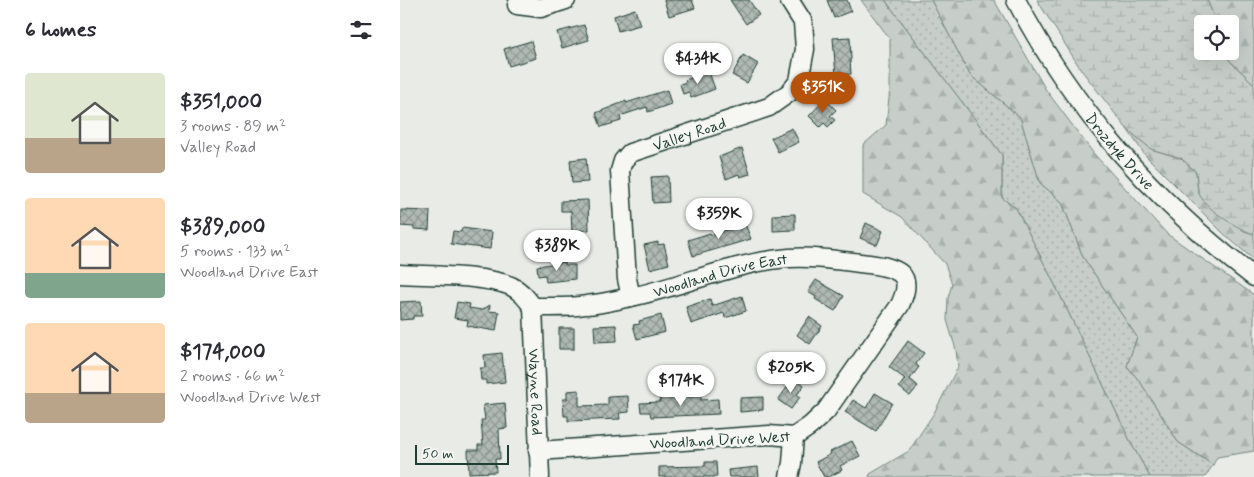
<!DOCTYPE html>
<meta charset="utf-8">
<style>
body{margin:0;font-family:Mynerve,sans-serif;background:#f2f2f3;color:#2b2b33;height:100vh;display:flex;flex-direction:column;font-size:19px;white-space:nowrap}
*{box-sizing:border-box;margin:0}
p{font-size:16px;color:#7c7c81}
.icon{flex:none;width:28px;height:28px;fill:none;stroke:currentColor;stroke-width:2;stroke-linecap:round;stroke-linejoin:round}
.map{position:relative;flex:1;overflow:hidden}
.drawer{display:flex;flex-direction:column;background:#fff;width:400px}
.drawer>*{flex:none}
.fabs{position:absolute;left:794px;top:15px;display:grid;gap:10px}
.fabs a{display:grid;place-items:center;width:45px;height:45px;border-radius:5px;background:#fff;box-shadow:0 5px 20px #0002;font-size:25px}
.scale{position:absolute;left:15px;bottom:12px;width:94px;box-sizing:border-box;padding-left:5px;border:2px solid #1f3d34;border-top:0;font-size:14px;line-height:18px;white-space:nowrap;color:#1f3d34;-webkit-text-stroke:4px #f6f6f2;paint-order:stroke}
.price{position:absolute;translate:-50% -42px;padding:0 11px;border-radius:18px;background:#fff;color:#222;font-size:16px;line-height:32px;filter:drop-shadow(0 1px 2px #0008)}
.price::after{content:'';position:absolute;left:50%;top:30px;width:15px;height:11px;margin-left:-8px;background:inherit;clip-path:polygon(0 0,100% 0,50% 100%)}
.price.on{background:#b45309;color:#fff}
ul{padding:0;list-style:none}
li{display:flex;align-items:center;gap:15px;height:125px;padding:0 25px}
li span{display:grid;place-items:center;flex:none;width:140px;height:100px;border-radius:5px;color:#555}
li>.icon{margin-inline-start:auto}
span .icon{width:60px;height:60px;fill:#fffc;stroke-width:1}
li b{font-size:21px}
h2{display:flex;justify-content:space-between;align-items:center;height:60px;padding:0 25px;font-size:21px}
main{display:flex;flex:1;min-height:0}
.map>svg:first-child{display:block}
.grass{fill:url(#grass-dots);stroke:#73867e}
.forest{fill:url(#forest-firs);stroke:#73867e}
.wetland{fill:url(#wetland-marsh);stroke:#73867e}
.building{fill:url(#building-cross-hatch);stroke:#1f3d34}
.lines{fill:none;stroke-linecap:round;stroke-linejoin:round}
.minor-casing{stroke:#1f3d34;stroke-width:21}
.minor{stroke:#f6f6f2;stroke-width:18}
.labels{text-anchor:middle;stroke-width:5;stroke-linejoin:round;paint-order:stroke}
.street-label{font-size:16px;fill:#1f3d34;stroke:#f6f6f2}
</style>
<main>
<section class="drawer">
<h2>6 homes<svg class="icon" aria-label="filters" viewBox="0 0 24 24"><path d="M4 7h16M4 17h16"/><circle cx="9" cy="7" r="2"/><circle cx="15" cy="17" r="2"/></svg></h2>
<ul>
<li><span style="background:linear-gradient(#dfe7d0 65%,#b9a48a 0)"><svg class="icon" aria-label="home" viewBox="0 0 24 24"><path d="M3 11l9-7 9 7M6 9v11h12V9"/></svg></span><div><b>$351,000</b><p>3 rooms · 89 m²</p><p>Valley Road</p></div></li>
<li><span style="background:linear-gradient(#ffd9b3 75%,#7fa58c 0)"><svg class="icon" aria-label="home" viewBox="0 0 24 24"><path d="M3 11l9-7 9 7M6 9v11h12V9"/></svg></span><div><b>$389,000</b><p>5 rooms · 133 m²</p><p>Woodland Drive East</p></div></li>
<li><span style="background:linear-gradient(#ffd9b3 70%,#b9a48a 0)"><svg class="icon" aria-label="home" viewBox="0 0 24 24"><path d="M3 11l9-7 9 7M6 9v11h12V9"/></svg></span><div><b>$174,000</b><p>2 rooms · 66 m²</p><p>Woodland Drive West</p></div></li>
</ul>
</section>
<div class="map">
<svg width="854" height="477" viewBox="0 0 854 477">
<defs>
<pattern id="grass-dots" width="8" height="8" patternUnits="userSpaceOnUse" patternTransform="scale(1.25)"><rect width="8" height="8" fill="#c7cec9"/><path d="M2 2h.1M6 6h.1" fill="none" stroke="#aab2ad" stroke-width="1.8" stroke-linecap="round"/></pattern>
<pattern id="forest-firs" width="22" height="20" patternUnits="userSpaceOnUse" patternTransform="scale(1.25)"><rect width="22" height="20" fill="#c7cec9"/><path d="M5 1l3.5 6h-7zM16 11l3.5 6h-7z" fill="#aab2ad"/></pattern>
<pattern id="wetland-marsh" width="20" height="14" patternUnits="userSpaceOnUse" patternTransform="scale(1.25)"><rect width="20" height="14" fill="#c7cec9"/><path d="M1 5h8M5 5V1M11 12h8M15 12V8" fill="none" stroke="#aab2ad"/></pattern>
<pattern id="building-cross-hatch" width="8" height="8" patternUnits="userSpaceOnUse" patternTransform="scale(1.25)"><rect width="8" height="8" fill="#b0bab5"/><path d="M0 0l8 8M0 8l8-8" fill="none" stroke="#8f9894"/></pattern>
</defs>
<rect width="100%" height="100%" fill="#e9ebe7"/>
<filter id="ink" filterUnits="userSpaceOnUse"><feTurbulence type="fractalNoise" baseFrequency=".02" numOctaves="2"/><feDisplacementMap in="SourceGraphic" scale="10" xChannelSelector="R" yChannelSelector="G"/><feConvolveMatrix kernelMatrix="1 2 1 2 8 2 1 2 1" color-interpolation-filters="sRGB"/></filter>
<g filter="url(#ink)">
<!-- grass -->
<path class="grass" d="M485 0H531L570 75 620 117 640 183 662 202 683 257 737 337 727 366 741 383 778 442 813 465 805 477H750L732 445 660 295 616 208 602 198V155Z"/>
<!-- forest -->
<path class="forest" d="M461 0H485L602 155V198L616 208 660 295 732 445 750 477H469L470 474 509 451 534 413 558 367 556 350 547 320 548 298 552 284 545 264 502 217 463 194V145L486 125 490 89V39Z
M531 0H594L646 90 694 154 767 234 854 295V451L817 457 813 465 778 442 741 383 727 366 737 337 683 257 662 202 640 183 620 117 570 75Z
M807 0H854V84L829 60 827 51H830V24H817Z
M727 129 751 149 781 158 796 172 798 193 844 231 854 234V260L824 234 745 155Z"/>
<!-- wetland -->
<path class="wetland" d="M637 0H807L817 24H802V51H827L829 60 854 84V234C838 229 803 208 798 191 797 185 797 178 796 172L781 158 751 149 727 129 682 71Z"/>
<!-- building -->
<path class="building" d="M264 0H292L295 8 269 16Z
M330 0H349L359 15 346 24Z
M427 0H447L451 11 434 18Z
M235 9 240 25 218 31 214 16Z
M184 25 189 40 162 48 157 32Z
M450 37 451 59 450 60 451 74 436 76 433 38Z
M131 41 136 58 109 66 104 49Z
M343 55 358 64 347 83 332 75Z
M309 72 315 89 291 98 289 92 283 94 280 84 286 82 285 80Z
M267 90 271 104 248 112 247 107 220 116 221 121 201 127 196 113 226 101V103Z
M425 99 436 110 430 116 435 120 428 127 424 123 420 127 409 116Z
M392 128 399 142 378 152 371 138Z
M342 148 350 174 340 177 339 174 326 179 319 157Z
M186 158 188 182 172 183 170 160Z
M268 176 269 202 253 203 251 177Z
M188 200 189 230 172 231 171 211H161V201Z
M1 210 30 211 29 230 14 229V227L0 226Z
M395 214V230L373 231V215Z
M466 223 483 231 477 245 460 238Z
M345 224 351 239 293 256 288 240 310 233 311 235Z
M62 228 92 232 90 249 51 244 53 231 61 232Z
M258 242V245L264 244 269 264 250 269 244 245Z
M165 262 166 265H175V279L146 282 145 275 138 276 137 266Z
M416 280 444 296 435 311 415 299 416 297 408 292Z
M342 296 346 311 325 318 324 313 291 324 286 307 310 299 312 306Z
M21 301 22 316H13V319L0 320V302Z
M57 302 70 304 69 308 82 310 90 305 89 311 99 312 96 331 67 326 68 320 54 318Z
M261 315 265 332 237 339 233 325 240 324 239 321Z
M409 317 422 326 410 344 397 335Z
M216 325 217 341 195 342 194 326Z
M159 328H174V349H159Z
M508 341 524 353 516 364 519 367 510 379 518 386 510 396 499 387 505 379 489 367Z
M102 353 105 382 86 384V380H81L80 368H85L84 355Z
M394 378 404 385 397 395 400 397 391 409 378 400Z
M179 390V406L208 405V397L228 396 229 412 219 413 220 419 168 421V416H164L163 399H167V391Z
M475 393 492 403 476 431 445 412 453 400 466 408Z
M259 394H270V398L301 396V400L318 399 319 414 251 417 250 412H241L240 403 260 402Z
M363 397V410L340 412V398Z
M105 403 107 428 99 429 100 459H95L96 472 69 473 68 450H78V445H83L81 420H85L83 405Z
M452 441 460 456 440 466 442 470 429 477H424L416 462 431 454 430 452Z
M305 462H316L317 477H259V467L305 466Z
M358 467 359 477H329L328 470Z"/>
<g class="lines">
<!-- minor casing -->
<g class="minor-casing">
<g id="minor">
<path id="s1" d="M616 0C673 109 756 203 854 277"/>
<path d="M117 5 141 8 166 0"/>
<path d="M0 274C30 276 84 275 111 286 121 291 127 299 133 307"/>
<path id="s2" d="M231 297 227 279 220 171 223 161 230 153 369 107 390 92 399 81 405 49 403 22 389 0"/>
<path id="s3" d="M133 307C150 307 169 308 186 305 201 304 216 300 231 297 284 286 335 262 389 258 415 256 443 261 469 264 498 268 515 273 500 305L426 411 410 426 394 437 369 435 138 451"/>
<path id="s4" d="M133 307 140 477"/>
<path d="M389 477 392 463 394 437"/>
</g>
</g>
<!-- minor -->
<use href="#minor" class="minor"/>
</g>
</g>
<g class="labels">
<!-- street labels -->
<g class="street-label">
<text dy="6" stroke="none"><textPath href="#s2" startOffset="210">Valley Road</textPath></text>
<text dy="6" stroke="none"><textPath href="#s1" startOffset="184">Drozdyk Drive</textPath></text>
<text dy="6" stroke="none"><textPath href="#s3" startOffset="191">Woodland Drive East</textPath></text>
<text dy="6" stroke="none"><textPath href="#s4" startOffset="85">Wayne Road</textPath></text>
<text transform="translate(320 439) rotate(-3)" y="6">Woodland Drive West</text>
</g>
</g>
</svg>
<div class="fabs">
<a><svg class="icon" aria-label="locate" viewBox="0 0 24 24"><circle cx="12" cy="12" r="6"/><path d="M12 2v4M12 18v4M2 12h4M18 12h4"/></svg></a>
</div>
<div class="scale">50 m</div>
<b class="price" style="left:298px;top:85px">$434K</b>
<b class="price on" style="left:423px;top:114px">$351K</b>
<b class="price" style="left:319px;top:240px">$359K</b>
<b class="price" style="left:157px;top:272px">$389K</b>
<b class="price" style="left:391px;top:394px">$205K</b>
<b class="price" style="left:281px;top:407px">$174K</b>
</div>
</main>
